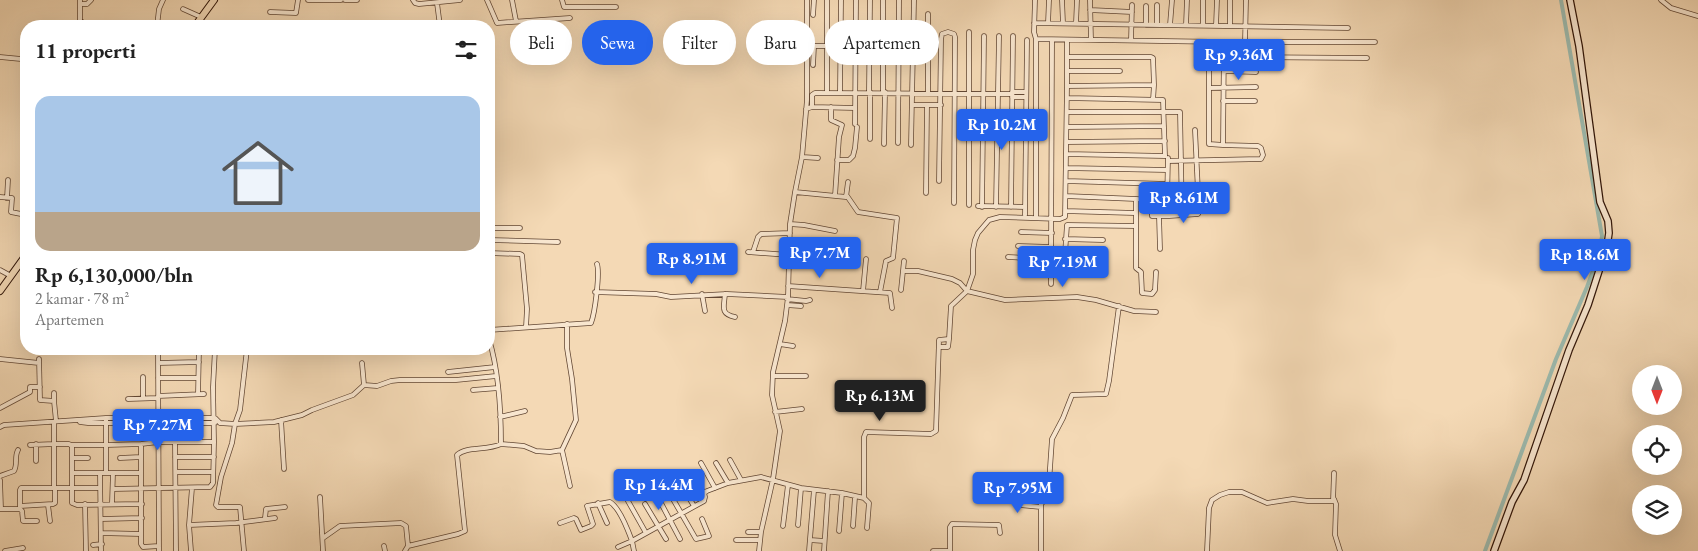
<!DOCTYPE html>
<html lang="id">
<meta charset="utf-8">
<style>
body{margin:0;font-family:"EB Garamond",serif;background:#f2f2f2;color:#222;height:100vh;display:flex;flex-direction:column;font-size:19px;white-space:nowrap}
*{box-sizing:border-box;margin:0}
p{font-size:16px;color:#767676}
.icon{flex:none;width:28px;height:28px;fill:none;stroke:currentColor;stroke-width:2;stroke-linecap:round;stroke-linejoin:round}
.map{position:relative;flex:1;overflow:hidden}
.side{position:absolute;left:20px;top:20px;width:475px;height:335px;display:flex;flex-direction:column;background:#fff;border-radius:20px;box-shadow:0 5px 20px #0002}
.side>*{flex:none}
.top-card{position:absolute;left:510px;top:20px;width:475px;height:45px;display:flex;gap:10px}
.needle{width:32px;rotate:180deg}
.buttons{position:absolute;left:1632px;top:365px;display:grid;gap:10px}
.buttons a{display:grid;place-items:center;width:50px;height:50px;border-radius:50%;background:#fff;box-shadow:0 5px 20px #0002;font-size:25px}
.price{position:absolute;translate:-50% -42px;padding:0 11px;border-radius:5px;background:#2563eb;color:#fff;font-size:16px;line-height:32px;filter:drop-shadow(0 1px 2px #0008)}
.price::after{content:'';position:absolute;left:50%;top:30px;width:15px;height:11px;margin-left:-8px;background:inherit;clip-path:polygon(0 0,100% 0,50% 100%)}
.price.on{background:#222;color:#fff}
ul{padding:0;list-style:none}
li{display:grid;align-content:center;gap:10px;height:265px;padding:0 15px}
li span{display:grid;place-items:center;height:155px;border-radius:15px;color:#555}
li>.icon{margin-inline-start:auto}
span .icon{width:90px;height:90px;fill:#fffc;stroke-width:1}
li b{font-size:21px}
h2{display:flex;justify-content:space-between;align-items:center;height:60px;padding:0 15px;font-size:21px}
.chip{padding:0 18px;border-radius:22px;background:#fff;box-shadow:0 5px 20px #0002;font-size:18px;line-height:45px}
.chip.on{background:#2563eb;color:#fff}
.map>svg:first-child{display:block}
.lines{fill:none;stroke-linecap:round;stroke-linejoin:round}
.canal{stroke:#9cbaae;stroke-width:4}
.street-casing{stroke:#624734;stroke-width:5.5}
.secondary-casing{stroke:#321609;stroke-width:8}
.primary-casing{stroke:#321609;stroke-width:8}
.street{stroke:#f8e6cf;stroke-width:4}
.secondary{stroke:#f8e6cf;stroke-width:5.5}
.primary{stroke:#f4d9b5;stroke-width:6}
</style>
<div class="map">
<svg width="1698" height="551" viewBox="0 0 1698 551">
<rect width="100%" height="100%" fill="#f4d9b5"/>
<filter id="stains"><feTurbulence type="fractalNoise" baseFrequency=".004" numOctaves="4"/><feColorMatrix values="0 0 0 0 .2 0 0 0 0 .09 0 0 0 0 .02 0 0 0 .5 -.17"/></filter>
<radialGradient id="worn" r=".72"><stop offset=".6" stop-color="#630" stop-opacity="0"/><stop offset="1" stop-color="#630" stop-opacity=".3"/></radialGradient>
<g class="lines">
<!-- canal -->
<path class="canal" d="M1485 551 1556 359 1587 287 1599 255 1602 236 1561 0"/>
<!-- street casing -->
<g class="street-casing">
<path id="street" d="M80 0V20L86 26
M308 0H341
M345 0H357
M413 0 415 3 419 4 460 0
M487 0 497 23 570 18
M512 0 516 21
M562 0 564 7H616
M1035 0 1034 32 1036 39V218
M1062 0 1063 23
M1090 0 1091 40
M1661 0 1671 8 1698 16
M437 3 440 26
M80 4H87L91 0
M183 9 201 17
M1090 10 1132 12
M270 12 296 13 298 0
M813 15 814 0
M1034 23 1348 28
M1048 23 1049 0
M1076 23 1077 0
M1146 25V6
M1157 25V5
M1170 25 1172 0
M1186 25 1187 0
M1203 25V0
M157 26 159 9 163 0
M1216 26 1217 0
M1230 26V0
M1036 39 1224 42H1375
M1052 40 1051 253 1065 254
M1067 40V57
M1131 40 1132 5
M1209 42V144L1223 145 1224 42
M1245 42 1246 0
M0 57 21 59 26 62
M1224 57 1367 58
M813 65 814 46H827
M1067 71V57H1151L1153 58 1154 85
M1224 71 1256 72
M1067 86V71H1120
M1209 88 1256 87
M827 92V0
M840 92 841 0
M869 92 870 0
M883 92V0
M1012 92H1026
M928 93V14
M1012 97H1026
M1223 101H1255
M912 105H941
M812 107 855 108
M831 107V120L842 125 839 137 835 196
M806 109 812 107V95L815 93 1012 94
M1067 112H1180L1182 215
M855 124 856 0
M1067 127 1164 126
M870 139V92
M1067 142 1165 141
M898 143 899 0
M884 144 885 92
M911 145 914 0
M1066 154 1165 156 1163 100 1067 98
M802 157 818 158
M837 160H849L853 156 855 148 857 127
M1168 161 1261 159 1263 155 1261 148 1258 146 1223 145
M1066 168 1167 170
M939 181 941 39 942 34 948 32 954 34 955 37 954 203
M1066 181 1167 184
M795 192 846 197 848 182
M926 193 927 105
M847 196 858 212 897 218 893 258 886 261 880 292
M1066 196 1136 199
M0 197 12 198 11 212 26 215
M7 198 8 180
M1152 198V216H1159
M1167 201 1168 158
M969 205V32
M978 206 1025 207
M982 207 984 36
M996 207 999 36
M1011 207 1013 36
M1065 211 1135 213
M1025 215 1027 40
M1169 216 1198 214 1199 212 1195 130
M790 224 804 225 835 231
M489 228H520
M1021 232 1052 233
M1065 239 1103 240
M489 240 558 242
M1018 246 1051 247
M748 252 789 255
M753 252 758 237 761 234 790 233
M489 253 520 254 522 255 527 309 526 327
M1102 253 1065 254 1067 225 1136 226
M1008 257 1029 258V247
M1051 267H1079
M0 270 11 276
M903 271H918L952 279 960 283 967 291 1005 300 1077 297 1096 300 1134 311 1156 312
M1156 272 1155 290 1152 294 1142 293 1141 272 1136 268V199L1167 201 1169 216H1159L1160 249
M1051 284V253
M788 286 890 293 892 308
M901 290 904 261
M863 291 866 259
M595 292 656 294 671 297 727 294 788 297
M702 294 705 311
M725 294C724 307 720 314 735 317
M787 299 806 301 810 300
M787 305 801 306
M489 330 591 323C595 313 600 273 597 264
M780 344 793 346
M939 347H948L949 339
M158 349 159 551
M0 359 39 363
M39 359 40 400 54 401 56 421
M158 363 199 362
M362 363 364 385
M448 372 495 367
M773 376H806
M158 378H198
M473 390 498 388
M54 393V401
M198 394 199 349
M158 396 204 394
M143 398V377
M128 399 158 398
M0 408 30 392V387H40
M775 412 802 409
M500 417 525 411
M106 418V445L141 444 158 442H214L213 387 215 349
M281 420 284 469
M80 422 88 423H215
M235 424 274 422 302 415 312 410 353 395 364 385 377 386 391 381 400 380H456L496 376
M235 424 240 410 247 349
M0 427 4 425 106 418H215L220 423 235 424 232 443 221 477 216 505 218 507H240L244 551
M175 442 176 551
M141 444V544L143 547 159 546
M501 444 524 446 536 451 550 452 562 450 576 420 572 379 567 348V324
M30 445 54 444V423
M71 445H106V473
M562 450 570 486
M175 457H214
M72 458H88
M120 458 141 457
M730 460 741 480
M36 461V444
M701 463 715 488
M716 463 728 483
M176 472H213
M72 473H141
M100 473 101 551
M691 475 704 493
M0 476 14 471C18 464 14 457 18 450
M0 480 1 509
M662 480 696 539 709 536 702 519
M680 483 694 506
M54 488V444H69L72 446V503L77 505 142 504
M653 488 680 539
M113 489 210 487 213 483 214 442
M320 497 323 551
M864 498 869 503 867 528
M1014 499V502L1020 505 1041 507
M1334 499 1336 504 1335 535 1340 551
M628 501 646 533
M112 503 113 473
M598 503 607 523
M85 504 86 551
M645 504 666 539
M48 505 50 521
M20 506V490L21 488H100
M0 509H20V506L53 504 55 503V488
M20 509 22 511 23 521H37
M265 518 266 509 285 507
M101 519 142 518
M560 523 574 518 576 519 581 530 591 526 593 524 587 506 610 502C620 508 628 530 632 541L618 547
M189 525 236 523 275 518
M798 525 801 488
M783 526 788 485
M853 526 855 497
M839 531 842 493
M748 532H761
M101 533 141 534
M323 538 340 526 401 523 406 526 408 546
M736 540H760
M810 540 824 541
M93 545 102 544
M384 546 385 551
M5 551 23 548
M191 551 189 525 192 488
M405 551 408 546 458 534 465 531 457 455C466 446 487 451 501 444 501 410 499 372 489 339
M634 551 632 541 704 501 705 497 704 493 707 491 728 483 761 477 801 488 842 493 864 498V437L866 432 931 434 936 431 939 340 949 339 951 306 967 291 973 274V250L975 240 978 233 989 220 1000 217 1060 219 1065 217 1067 86 1154 85 1153 100
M759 551 761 532 773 479 780 431 772 395 773 372 785 321 788 297 790 224 795 192 802 157 807 100V0
M809 551 814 490
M824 551 828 491
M933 551H950V527L952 524 999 525 1000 533
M1041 551V504L1048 497 1052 439 1063 418 1072 395 1106 394 1109 381 1119 306
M1207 551 1209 508 1212 500 1220 495 1229 492H1242L1267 503 1293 499 1308 501H1333L1334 473"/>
</g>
<!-- secondary casing -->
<g class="secondary-casing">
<path id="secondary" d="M1494 551 1512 502 1524 480 1569 350 1588 305 1607 246 1609 233 1608 221 1600 202 1579 46 1570 0"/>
</g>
<!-- primary casing -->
<g class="primary-casing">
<path id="primary" d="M195 26 214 0
M0 291 26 255"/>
</g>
<!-- street -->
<use href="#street" class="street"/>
<!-- secondary -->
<use href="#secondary" class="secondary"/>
<!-- primary -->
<use href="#primary" class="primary"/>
</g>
<rect width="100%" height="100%" filter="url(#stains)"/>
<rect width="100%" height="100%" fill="url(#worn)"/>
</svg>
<div class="buttons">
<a><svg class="needle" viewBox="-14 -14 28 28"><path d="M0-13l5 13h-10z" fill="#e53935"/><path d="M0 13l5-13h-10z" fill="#767676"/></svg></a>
<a><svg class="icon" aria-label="locate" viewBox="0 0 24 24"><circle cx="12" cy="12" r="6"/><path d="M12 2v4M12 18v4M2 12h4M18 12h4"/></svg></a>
<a><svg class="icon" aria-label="layers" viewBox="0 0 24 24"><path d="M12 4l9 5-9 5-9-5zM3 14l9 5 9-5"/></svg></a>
</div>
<b class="price" style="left:1239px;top:81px">Rp 9.36M</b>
<b class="price" style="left:1002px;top:151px">Rp 10.2M</b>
<b class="price" style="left:1184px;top:224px">Rp 8.61M</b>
<b class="price" style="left:820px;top:279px">Rp 7.7M</b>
<b class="price" style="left:1585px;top:281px">Rp 18.6M</b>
<b class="price" style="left:692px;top:285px">Rp 8.91M</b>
<b class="price" style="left:1063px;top:288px">Rp 7.19M</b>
<b class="price on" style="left:880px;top:422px">Rp 6.13M</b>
<b class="price" style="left:158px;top:451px">Rp 7.27M</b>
<b class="price" style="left:659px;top:511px">Rp 14.4M</b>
<b class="price" style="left:1018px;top:514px">Rp 7.95M</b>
<div class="top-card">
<a class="chip">Beli</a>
<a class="chip on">Sewa</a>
<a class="chip">Filter</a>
<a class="chip">Baru</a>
<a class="chip">Apartemen</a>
</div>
<section class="side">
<h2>11 properti<svg class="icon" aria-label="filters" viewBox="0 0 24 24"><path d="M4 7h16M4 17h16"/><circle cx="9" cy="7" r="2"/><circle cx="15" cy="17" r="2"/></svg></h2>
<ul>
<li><span style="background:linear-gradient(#a9c7e8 75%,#b9a48a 0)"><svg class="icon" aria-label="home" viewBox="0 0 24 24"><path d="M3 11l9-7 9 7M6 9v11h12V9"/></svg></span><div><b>Rp 6,130,000/bln</b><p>2 kamar · 78 m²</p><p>Apartemen</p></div></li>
</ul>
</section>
</div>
